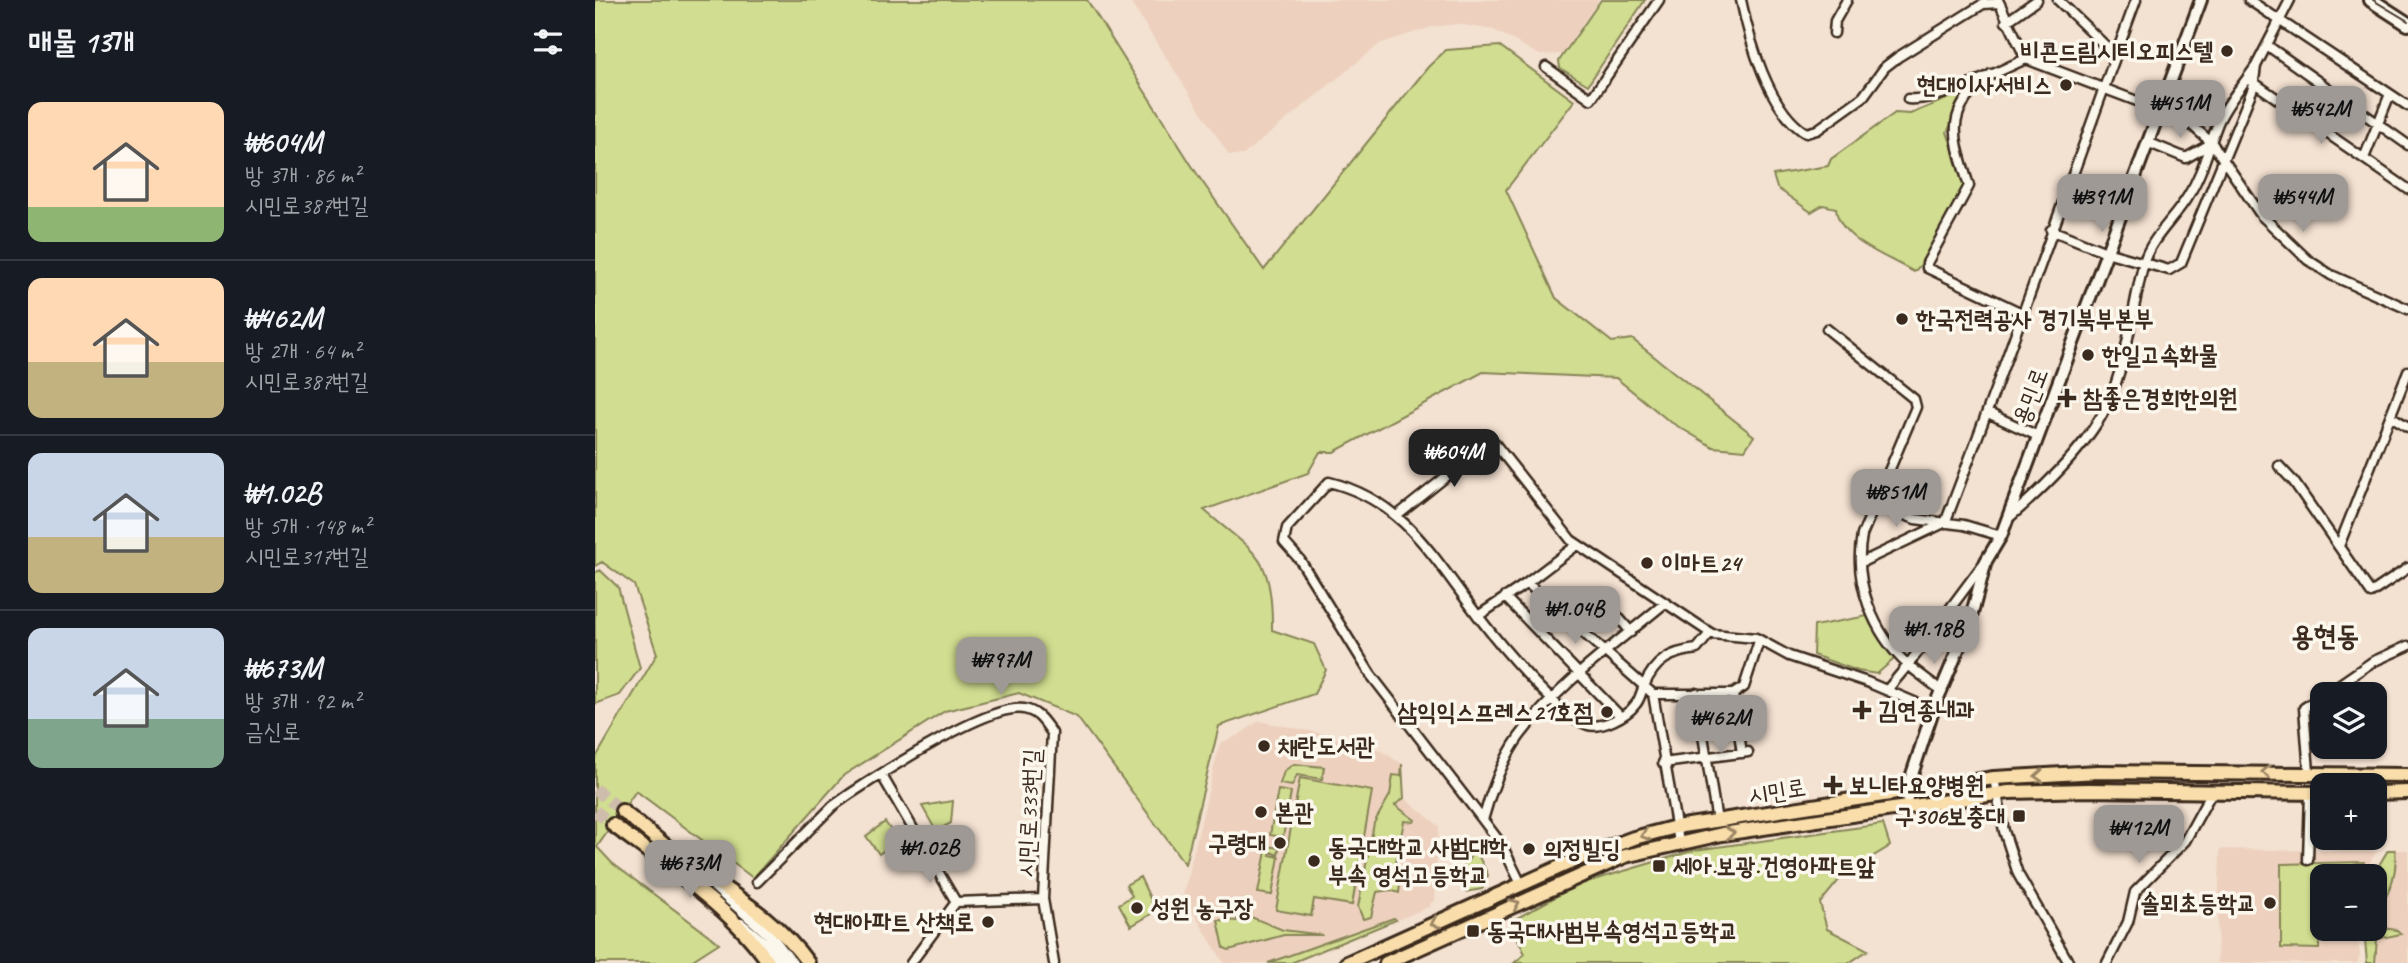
<!DOCTYPE html>
<html lang="ko">
<meta charset="utf-8">
<style>
body{margin:0;font-family:Caveat,"Poor Story",sans-serif;background:#20242c;color:#f1f3f6;height:100vh;display:flex;flex-direction:column;font-size:26px;white-space:nowrap}
*{box-sizing:border-box;margin:0}
p{font-size:23px;color:#9ea1a6}
.icon{flex:none;width:38px;height:38px;fill:none;stroke:currentColor;stroke-width:2;stroke-linecap:round;stroke-linejoin:round}
.map{position:relative;flex:1;overflow:hidden}
.sheet{display:flex;flex-direction:column;background:#171b24;width:595px}
.sheet>*{flex:none}
.buttons{position:absolute;left:1715px;top:682px;display:grid;gap:14px}
.buttons a{display:grid;place-items:center;width:77px;height:77px;border-radius:14px;background:#171b24;box-shadow:0 2px 5px #0004;font-size:35px}
.price{position:absolute;translate:-50% -60px;padding:0 16px;border-radius:14px;background:#9f9995;color:#111;font-size:23px;line-height:46px;filter:drop-shadow(0 2px 4px #0008)}
.price::after{content:'';position:absolute;left:50%;top:42px;width:21px;height:16px;margin-left:-10px;background:inherit;clip-path:polygon(0 0,100% 0,50% 100%)}
.price.selected{background:#222;color:#fff}
ul{padding:0;list-style:none}
li{display:flex;align-items:center;gap:21px;height:175px;padding:0 28px}
li+li{border-top:2px solid #363941}
li span{display:grid;place-items:center;flex:none;width:196px;height:140px;border-radius:14px;color:#555}
li>.icon{margin-inline-start:auto}
span .icon{width:84px;height:84px;fill:#fffc;stroke-width:1}
li b{font-size:30px}
h2{display:flex;justify-content:space-between;align-items:center;height:84px;padding:0 28px;font-size:30px}
main{display:flex;flex:1;min-height:0}
.map>svg:first-child{display:block}
.built{fill:#edd1be}
.green{fill:#d1dd90;stroke:#868457;stroke-width:2}
.lines{fill:none;stroke-linecap:round;stroke-linejoin:round}
.primary-tunnel{stroke:#cebcad;stroke-width:12;stroke-dasharray:12 6;stroke-linecap:butt}
.minor-casing{stroke:#3b2a1e;stroke-width:13}
.tertiary-casing{stroke:#3b2a1e;stroke-width:16}
.secondary-casing{stroke:#3b2a1e;stroke-width:18}
.primary-casing{stroke:#3b2a1e;stroke-width:18}
.minor{stroke:#fbf7ec;stroke-width:8}
.tertiary{stroke:#fbf7ec;stroke-width:10}
.secondary{stroke:#fbf7ec;stroke-width:12}
.primary{stroke:#f9deab;stroke-width:12}
.tram{stroke:#3b2a1e;stroke-width:2}
.oneway{stroke:#9a8464}
.poi-dot{fill:#3b2a1e;stroke:#fbf7ec;stroke-width:2.5}
.labels{text-anchor:middle;stroke-width:7;stroke-linejoin:round;paint-order:stroke}
.poi-label{font-size:24px;font-weight:bold;fill:#3b2a1e;stroke:#fbf7ec;text-anchor:start}
.street-label{font-size:24px;fill:#3b2a1e;stroke:#fbf7ec}
.quarter-label{font-size:28px;font-weight:bold;fill:#3b2a1e;stroke:#fbf7ec}
</style>
<main>
<section class="sheet">
<h2>매물 13개<svg class="icon" aria-label="filters" viewBox="0 0 24 24"><path d="M4 7h16M4 17h16"/><circle cx="9" cy="7" r="2"/><circle cx="15" cy="17" r="2"/></svg></h2>
<ul>
<li><span style="background:linear-gradient(#ffd9b3 75%,#8fb573 0)"><svg class="icon" aria-label="home" viewBox="0 0 24 24"><path d="M3 11l9-7 9 7M6 9v11h12V9"/></svg></span><div><b>₩604M</b><p>방 3개 · 86 m²</p><p>시민로387번길</p></div></li>
<li><span style="background:linear-gradient(#ffd9b3 60%,#c2b280 0)"><svg class="icon" aria-label="home" viewBox="0 0 24 24"><path d="M3 11l9-7 9 7M6 9v11h12V9"/></svg></span><div><b>₩462M</b><p>방 2개 · 64 m²</p><p>시민로387번길</p></div></li>
<li><span style="background:linear-gradient(#c9d6e8 60%,#c2b280 0)"><svg class="icon" aria-label="home" viewBox="0 0 24 24"><path d="M3 11l9-7 9 7M6 9v11h12V9"/></svg></span><div><b>₩1.02B</b><p>방 5개 · 148 m²</p><p>시민로317번길</p></div></li>
<li><span style="background:linear-gradient(#c9d6e8 65%,#7fa58c 0)"><svg class="icon" aria-label="home" viewBox="0 0 24 24"><path d="M3 11l9-7 9 7M6 9v11h12V9"/></svg></span><div><b>₩673M</b><p>방 3개 · 92 m²</p><p>금신로</p></div></li>
</ul>
</section>
<div class="map">
<svg width="1813" height="963" viewBox="0 0 1813 963">
<rect width="100%" height="100%" fill="#f3e1d1"/>
<filter id="ink" filterUnits="userSpaceOnUse"><feTurbulence type="fractalNoise" baseFrequency=".0143" numOctaves="2"/><feDisplacementMap in="SourceGraphic" scale="14" xChannelSelector="R" yChannelSelector="G"/><feConvolveMatrix kernelMatrix="1 2 1 2 8 2 1 2 1" color-interpolation-filters="sRGB"/></filter>
<g filter="url(#ink)">
<!-- built -->
<path class="built" d="M534 0H1004L968 54 945 55 899 30 862 24 837 27 786 43 648 155H634Z
M664 721 720 732 785 750 807 764 809 798 844 826 839 901 835 903 836 906 699 963H629L588 896 625 743 644 735Z
M1625 849 1781 852 1766 877H1727V929H1761L1765 955 1762 963H1622Z
M1800 850H1813V963H1775L1780 929V878Z"/>
<!-- green -->
<path class="green" d="M0 0H492L604 177 669 270 833 67 851 50 905 46 979 101 911 190 961 298 1017 342 1037 339 1159 436 1150 450 1118 447 1074 421 1021 378 888 372 739 452H725L713 473 609 510C660 555 678 553 677 630L719 644 731 670 719 694 624 726 590 864 482 717 424 693 350 711 249 775 158 878 41 791 2 847 17 863 124 943 93 963H0V759L62 654 39 585 7 562 0 566Z
M1006 0H1050L993 85 965 68 964 61Z
M1376 89 1352 132 1372 188 1333 257 1319 272C1294 257 1243 240 1241 208L1228 205 1216 212 1182 188 1178 175 1233 166 1236 159 1300 113 1315 114Z
M5 570 23 587 45 668 25 695 0 704V573Z
M1272 616 1299 659 1282 674 1263 671 1218 655 1219 626Z
M699 764 729 767 727 779 702 775 697 786 685 784 689 771Z
M807 764 809 798 800 805 820 820 819 822 809 821 799 872 806 877 804 893 795 890 782 892 776 917 768 919 763 907 779 823 795 795 798 775 806 776Z
M705 778 777 791 757 905 719 899 716 916 681 910Z
M683 790 696 792 688 837 675 835Z
M358 801 356 823 341 831 327 806Z
M290 822 303 840 284 854 271 836Z
M1288 824 1295 846 1249 874 1225 903 1232 929 1273 950 1254 963H919L930 954 915 922 982 885 1100 850Z
M672 846 684 848 683 855 676 852 675 855 684 857 677 895 663 893Z
M880 849 893 875 887 889 870 892 867 888 868 862H872Z
M1793 850H1800C1803 872 1795 894 1782 910L1780 877H1777Z
M1769 862 1763 877H1727V900L1724 901V949L1686 948V864Z
M545 877 561 911 536 926 524 904 537 896 531 885Z
M643 917H656L688 930 728 935H689L634 950 629 948 623 920 642 921Z
M799 918 801 920 696 963H673Z
M1780 927 1802 930 1806 934 1782 939 1780 963H1772L1769 929Z"/>
<g class="lines">
<!-- primary-tunnel -->
<path class="primary-tunnel" d="M0 789 27 811
M0 811 18 825"/>
<!-- minor casing -->
<g class="minor-casing">
<path id="minor" d="M1146 0C1154 39 1174 111 1211 133L1222 130 1268 97 1290 67 1303 57 1388 4 1404 3
M1403 0 1431 59 1563 109
M1463 0 1521 56
M1654 0 1813 106
M1411 22 1442 0
M1239 33 1240 21 1252 0
M1673 46 1813 145
M951 67 996 99 1064 0
M1396 74C1348 113 1358 134 1374 186L1332 263V268L1429 314
M1655 80 1813 189
M1313 99C1345 102 1401 72 1431 59
M1567 99 1617 143 1666 215 1713 260 1736 275 1813 309
M1552 142 1591 158 1617 143
M1769 158 1795 94
M1456 230 1511 252 1574 270 1586 263 1658 88 1661 66 1695 0
M1232 329 1319 399 1321 407 1267 535C1258 582 1278 633 1313 665L1389 563
M1393 413 1443 436
M1796 416 1813 427
M1684 466 1699 482 1776 593 1813 568
M1281 504 1320 519 1369 525 1406 536
M803 515 897 440 976 540 1117 634 1161 638 1194 656 1272 682 1338 710
M1415 517C1451 486 1502 437 1518 391 1534 349 1538 304 1549 262 1556 238 1580 218 1593 196 1608 173 1613 148 1623 123 1632 102 1648 85 1661 66
M1350 523C1417 350 1477 174 1541 0
M1744 546 1813 371
M1265 563 1347 524
M932 583 982 545
M910 597 1025 716
M1018 611 1036 632
M883 616C902 641 964 717 993 725 1006 729 1032 716 1040 705 1045 700 1046 692 1049 686 1060 660 1076 652 1102 649L1115 633
M1292 690 1313 665 1347 691
M1101 693 1122 821
M1058 694H1138
M1729 695 1777 662 1813 646
M1147 753 1138 694 1149 687 1164 641
M1068 763 1153 752
M1714 772 1709 708 1727 696
M286 774 361 902
M1399 778 1409 831 1423 874 1474 963
M888 820 776 675 705 560 689 542 692 528 734 482C808 500 839 558 883 616L932 583 1058 694 1084 842
M1713 860 1715 793
M162 882 238 806 255 794C287 773 394 703 429 709 444 712 449 722 457 733L448 899 459 963
M926 884 907 845 888 820C895 793 908 759 924 737 962 685 1021 644 1070 603
M316 963 361 902 448 899
M1512 963 1533 922 1540 892 1590 841 1618 790"/>
</g>
<!-- tertiary casing -->
<g class="tertiary-casing">
<path id="tertiary" d="M1312 798V790L1338 710 1375 621 1391 561 1406 536 1606 0
M120 887 174 934 197 963
M146 924 168 942 187 963"/>
</g>
<!-- secondary casing -->
<g class="secondary-casing">
<path id="secondary" d="M1776 0 1813 24"/>
</g>
<!-- primary casing -->
<g class="primary-casing">
<path id="primary" d="M1780 793 1813 792
M27 811C49 828 70 846 92 862 135 893 181 918 213 963
M18 825C69 864 138 909 174 963
M752 963 985 858 1039 838 1081 827 1399 778 1503 772 1813 775
M791 963 1030 856 1127 834 1414 792 1494 790 1727 793"/>
</g>
<!-- minor -->
<use href="#minor" class="minor"/>
<!-- tertiary -->
<use href="#tertiary" class="tertiary"/>
<!-- secondary -->
<use href="#secondary" class="secondary"/>
<!-- primary -->
<use href="#primary" class="primary"/>
<!-- tram -->
<path class="tram" d="M1778 0 1813 21"/>
</g>
<!-- one-way arrows -->
<defs><path id="oneway-chevron" d="M-2-3.5L2.5 0L-2 3.5" fill="none" stroke-width="1.6" stroke-linecap="round" stroke-linejoin="round" transform="scale(1.75)"/></defs>
<g class="oneway">
<use href="#oneway-chevron" transform="translate(1671 772) rotate(180)"/>
<use href="#oneway-chevron" transform="translate(1444 776) rotate(176)"/>
<use href="#oneway-chevron" transform="translate(1135 833) rotate(-8)"/>
<use href="#oneway-chevron" transform="translate(1050 835) rotate(164)"/>
<use href="#oneway-chevron" transform="translate(920 904) rotate(-24)"/>
<use href="#oneway-chevron" transform="translate(840 923) rotate(156)"/>
</g>
</g>
<!-- markers -->
<g class="poi-dot">
<circle cx="1632" cy="51" r="7"/>
<circle cx="1471" cy="85" r="7"/>
<circle cx="1307" cy="319" r="7"/>
<circle cx="1493" cy="355" r="7"/>
<path d="M1468.5 387.5h7v7h7v7h-7v7h-7v-7h-7v-7h7z"/>
<circle cx="1052" cy="563" r="7"/>
<path d="M1263.5 699.5h7v7h7v7h-7v7h-7v-7h-7v-7h7z"/>
<circle cx="1012" cy="712" r="7"/>
<circle cx="669" cy="746" r="7"/>
<path d="M1234.5 774.5h7v7h7v7h-7v7h-7v-7h-7v-7h7z"/>
<circle cx="666" cy="812" r="7"/>
<rect x="1417" y="809" width="14" height="14" rx="3.5"/>
<circle cx="685" cy="843" r="7"/>
<circle cx="934" cy="849" r="7"/>
<circle cx="719" cy="861" r="7"/>
<rect x="1057" y="859" width="14" height="14" rx="3.5"/>
<circle cx="1675" cy="903" r="7"/>
<circle cx="542" cy="908" r="7"/>
<circle cx="393" cy="922" r="7"/>
<rect x="871" y="924" width="14" height="14" rx="3.5"/>
</g>
<g class="labels">
<!-- poi labels -->
<g class="poi-label">
<text x="1618" y="59" text-anchor="end">비콘드림시티오피스텔</text>
<text x="1457" y="93" text-anchor="end">현대이사서비스</text>
<text x="1321" y="327">한국전력공사 경기북부본부</text>
<text x="1507" y="363">한일고속화물</text>
<text x="1488" y="406">참좋은경희한의원</text>
<text x="1066" y="571">이마트24</text>
<text x="1283" y="718">김연종내과</text>
<text x="998" y="720" text-anchor="end">삼익익스프레스21호점</text>
<text x="683" y="754">채란도서관</text>
<text x="1254" y="793">보니타요양병원</text>
<text x="680" y="820">본관</text>
<text x="1410" y="824" text-anchor="end">구306보충대</text>
<text x="671" y="851" text-anchor="end">구령대</text>
<text x="733" y="855">동국대학교 사범대학<tspan x="733" dy="28">부속 영석고등학교</tspan></text>
<text x="948" y="857">의정빌딩</text>
<text x="1078" y="874">세아.보광.건영아파트앞</text>
<text x="1661" y="911" text-anchor="end">솔뫼초등학교</text>
<text x="556" y="916">성원 농구장</text>
<text x="379" y="930" text-anchor="end">현대아파트 산책로</text>
<text x="892" y="939">동국대사범부속영석고등학교</text>
</g>
<!-- street labels -->
<g class="street-label">
<text transform="translate(1435 396) rotate(-69)" y="8">용민로</text>
<text transform="translate(1182 791) rotate(-9)" y="8">시민로</text>
<text transform="translate(434 813) rotate(-87)" y="8">시민로333번길</text>
</g>
<!-- quarter labels -->
<g class="quarter-label">
<text x="1730" y="645">용현동</text>
</g>
</g>
</svg>
<div class="buttons">
<a><svg class="icon" aria-label="layers" viewBox="0 0 24 24"><path d="M12 4l9 5-9 5-9-5zM3 14l9 5 9-5"/></svg></a>
<a>+</a>
<a>−</a>
</div>
<b class="price" style="left:1585px;top:140px">₩451M</b>
<b class="price" style="left:1726px;top:146px">₩542M</b>
<b class="price" style="left:1507px;top:234px">₩391M</b>
<b class="price" style="left:1708px;top:234px">₩544M</b>
<b class="price selected" style="left:859px;top:489px">₩604M</b>
<b class="price" style="left:1301px;top:529px">₩851M</b>
<b class="price" style="left:980px;top:646px">₩1.04B</b>
<b class="price" style="left:1339px;top:666px">₩1.18B</b>
<b class="price" style="left:406px;top:697px">₩797M</b>
<b class="price" style="left:1126px;top:755px">₩462M</b>
<b class="price" style="left:1544px;top:865px">₩412M</b>
<b class="price" style="left:335px;top:885px">₩1.02B</b>
<b class="price" style="left:95px;top:900px">₩673M</b>
</div>
</main>
